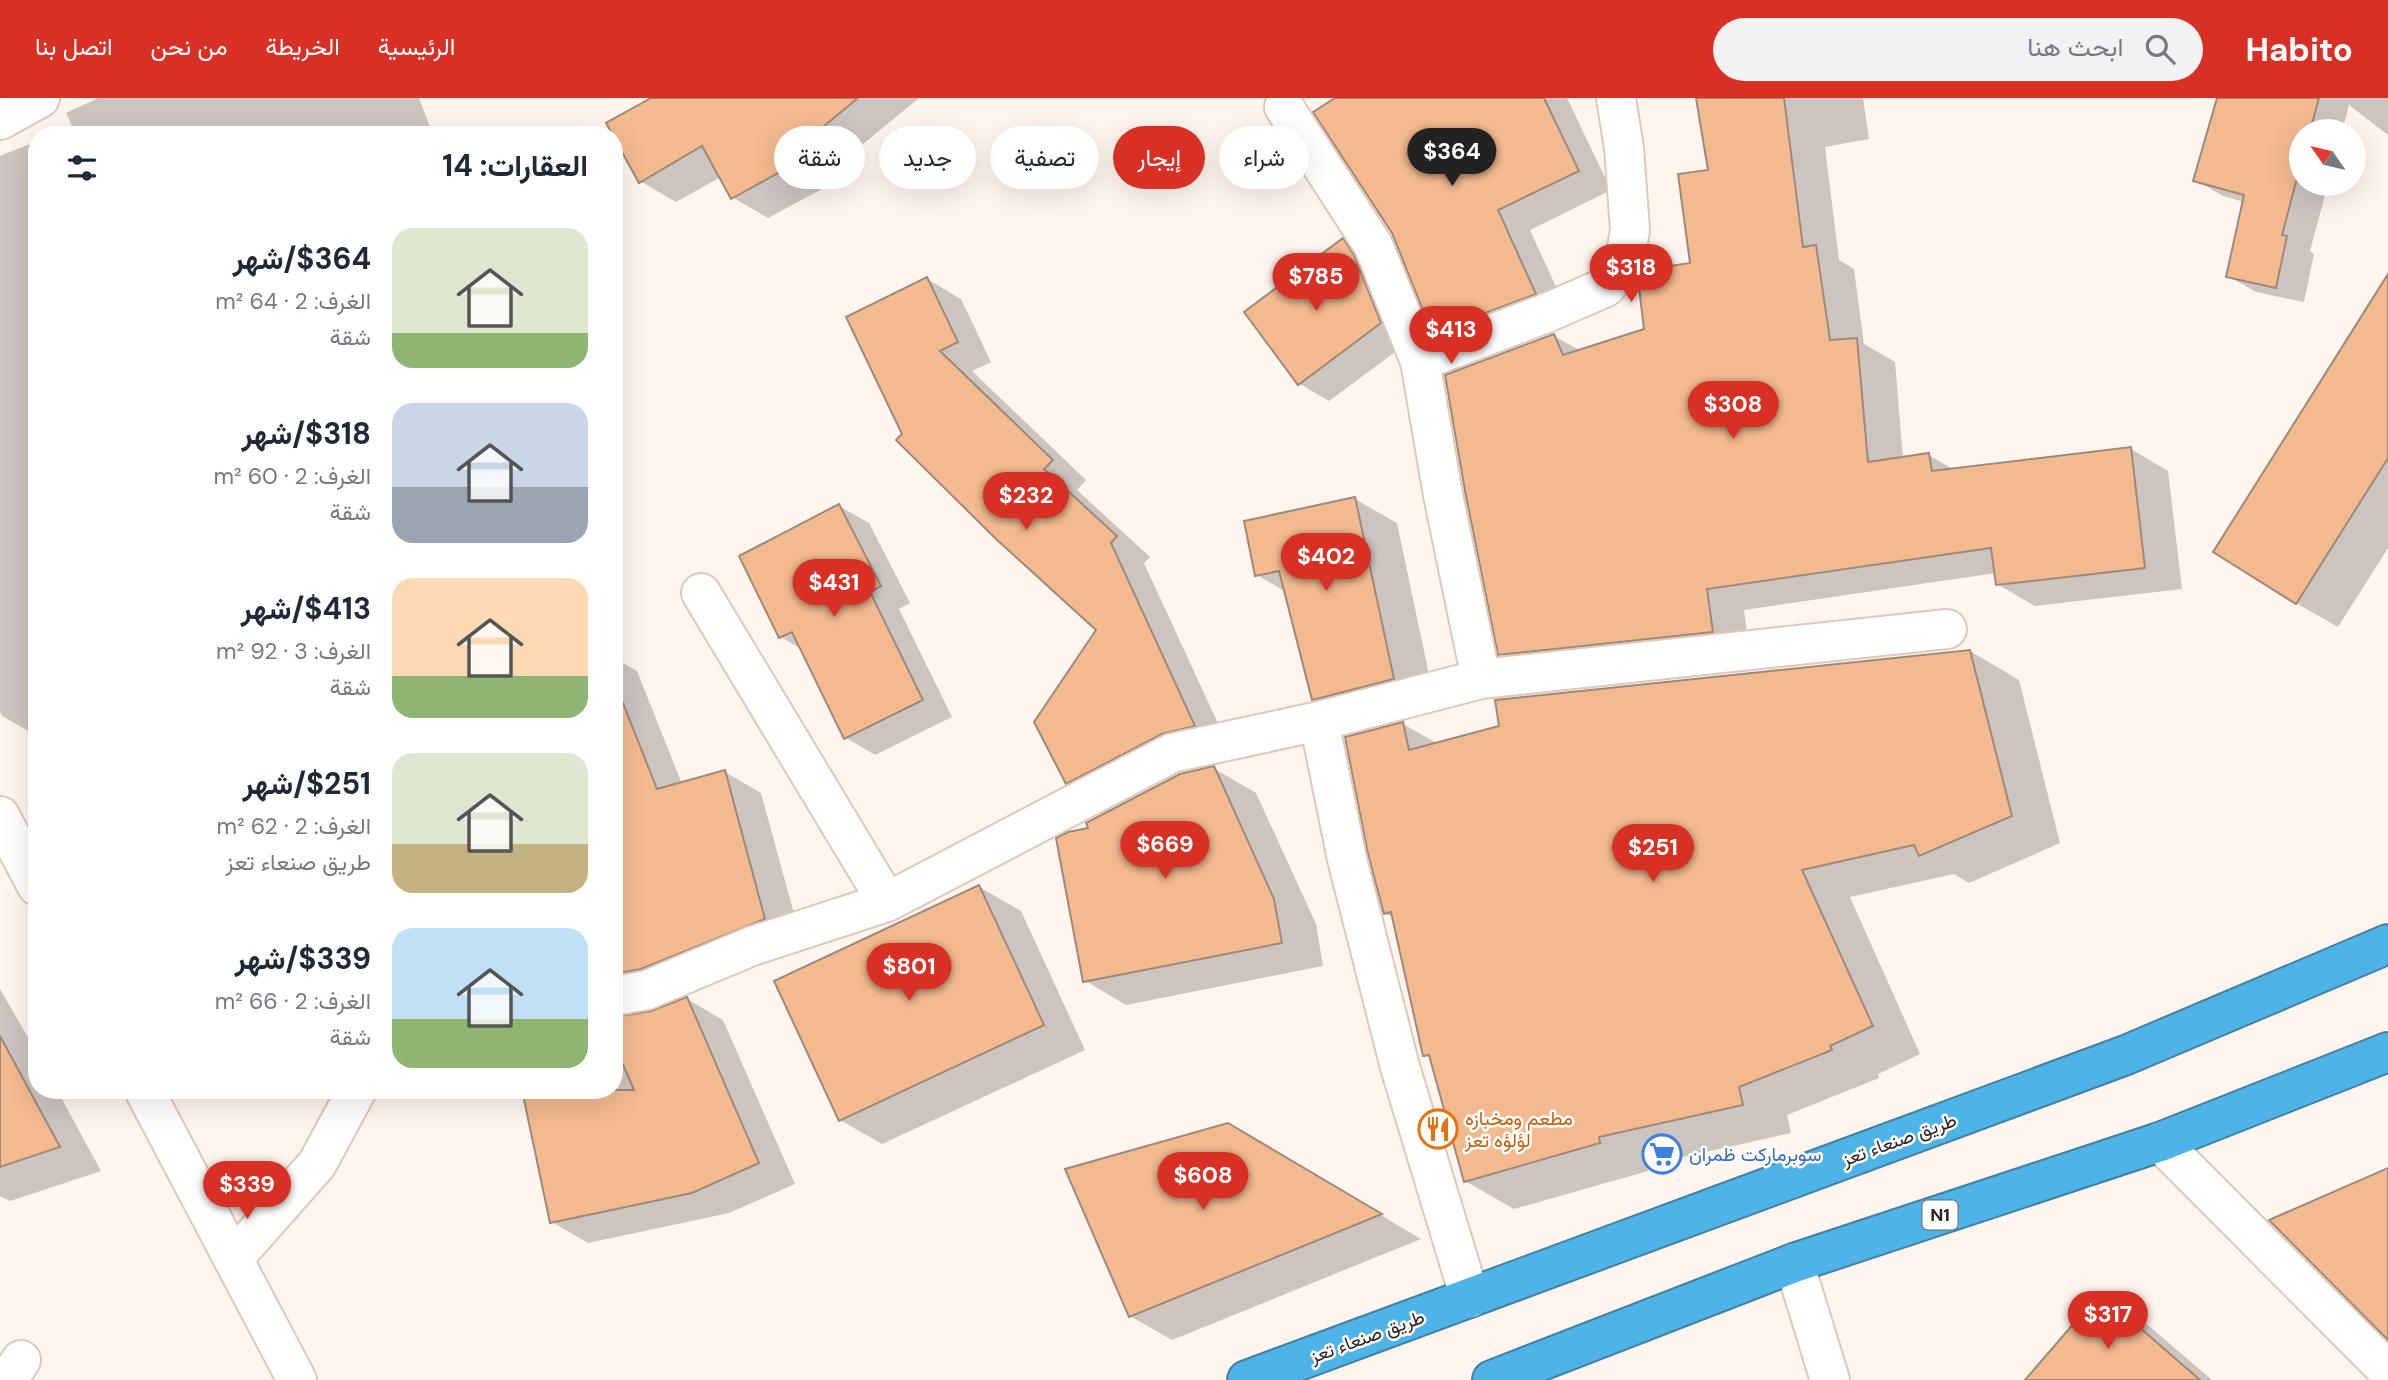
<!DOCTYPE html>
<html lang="ar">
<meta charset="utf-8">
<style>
body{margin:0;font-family:"DM Sans",Vazirmatn,sans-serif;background:#f2f2f3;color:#1f2937;direction:rtl;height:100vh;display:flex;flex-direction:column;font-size:26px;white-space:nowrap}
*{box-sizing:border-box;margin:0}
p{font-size:23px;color:#747a83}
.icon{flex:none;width:38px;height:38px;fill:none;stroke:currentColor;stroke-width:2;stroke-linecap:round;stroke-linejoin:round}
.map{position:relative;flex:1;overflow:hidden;direction:ltr}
.panel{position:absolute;left:28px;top:28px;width:595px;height:973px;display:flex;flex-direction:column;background:#fff;border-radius:28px;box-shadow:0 7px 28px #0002;direction:rtl}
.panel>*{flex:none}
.hud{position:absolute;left:644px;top:28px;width:665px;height:63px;direction:rtl;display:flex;gap:14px}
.needle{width:46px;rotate:304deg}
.tools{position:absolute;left:2289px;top:21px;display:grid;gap:14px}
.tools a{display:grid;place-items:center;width:77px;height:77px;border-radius:50%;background:#fff;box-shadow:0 7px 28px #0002;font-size:35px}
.price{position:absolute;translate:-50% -60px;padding:0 16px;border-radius:24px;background:#d93025;color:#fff;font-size:23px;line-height:46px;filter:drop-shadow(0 2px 4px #0008)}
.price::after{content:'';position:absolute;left:50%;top:42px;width:21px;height:16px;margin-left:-10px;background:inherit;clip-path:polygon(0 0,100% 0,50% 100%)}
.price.selected{background:#222;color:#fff}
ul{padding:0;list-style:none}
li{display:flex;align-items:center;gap:21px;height:175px;padding:0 35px}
li span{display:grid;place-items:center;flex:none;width:196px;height:140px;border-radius:21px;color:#555}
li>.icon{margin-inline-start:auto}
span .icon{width:84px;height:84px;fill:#fffc;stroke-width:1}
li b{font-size:30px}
h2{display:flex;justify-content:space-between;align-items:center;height:84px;padding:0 35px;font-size:30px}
.tag{padding:0 24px;border-radius:32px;background:#fff;box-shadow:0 7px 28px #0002;font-size:24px;line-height:63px}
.tag.selected{background:#d93025;color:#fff}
header{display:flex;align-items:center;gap:42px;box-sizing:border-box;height:98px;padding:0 35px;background:#d93025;color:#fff}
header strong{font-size:33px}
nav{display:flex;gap:38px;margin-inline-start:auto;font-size:24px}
.search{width:490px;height:63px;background:#f2f2f3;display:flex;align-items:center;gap:18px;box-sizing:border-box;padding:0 24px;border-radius:38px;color:#747a83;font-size:26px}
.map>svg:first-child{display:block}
.shadow{fill:#0003}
.building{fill:#f3ba90;stroke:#9e897b;stroke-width:2}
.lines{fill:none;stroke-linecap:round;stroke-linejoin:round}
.minor-casing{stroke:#dec8b9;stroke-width:42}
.highway-casing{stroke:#4281a1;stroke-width:42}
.minor{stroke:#fff;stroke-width:38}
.highway{stroke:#4eb3e7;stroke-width:38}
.labels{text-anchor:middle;stroke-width:5;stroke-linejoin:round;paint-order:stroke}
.shield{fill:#fff;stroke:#6c6662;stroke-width:2}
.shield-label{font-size:18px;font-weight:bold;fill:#2d241f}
.food-label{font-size:19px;fill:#c56008;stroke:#fff;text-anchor:start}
.street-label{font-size:19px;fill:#2d241f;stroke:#fff}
.shop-label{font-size:19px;fill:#366cbe;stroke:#fff;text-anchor:start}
</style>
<header>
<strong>Habito</strong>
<div class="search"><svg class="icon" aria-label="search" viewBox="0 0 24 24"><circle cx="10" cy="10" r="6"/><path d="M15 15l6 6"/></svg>ابحث هنا</div>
<nav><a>الرئيسية</a><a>الخريطة</a><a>من نحن</a><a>اتصل بنا</a></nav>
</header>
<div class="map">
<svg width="2388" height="1282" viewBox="0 0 2388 1282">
<rect width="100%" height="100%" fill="#fff5ef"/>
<!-- shadow -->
<path class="shadow" d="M98 0H419L433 37H51L72 27 66 15Z
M654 0H919L818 83 822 91 768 120 732 99 721 79 676 104 640 83Z
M1339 0H1567L1611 92 1530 132 1568 215 1467 253 1434 234Z
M1698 0H1863L1869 41 1825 49 1839 162 1854 171 1864 246 1895 264 1903 361 1929 357 1954 372 2131 351 2168 373 2182 491 2035 508 1997 486 1996 475 1744 512 1750 555 1538 578 1500 556 1554 238 1581 253 1646 232 1692 167 1710 74Z
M2219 0H2388V37L2349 7 2342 33H2301V86H2328L2310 153 2314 156 2304 204 2256 194 2228 178 2244 104 2223 98 2196 82Z
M37 43V238L34 239 37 243V638L2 618 0 614V58Z
M1343 142 1372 159 1410 243 1329 303 1300 286 1246 215Z
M2388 179V450L2338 529 2296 505Z
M927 181 961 201 991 264 972 273 1086 382 1077 392 1150 459 1144 465 1228 647 1101 704 1067 685 1099 532 905 336Z
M1355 401 1397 425 1435 605 1355 625 1313 601 1286 494 1257 477Z
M839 408 869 425 910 505 899 511 952 619 875 657 846 640 803 552 781 539Z
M1970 553 2019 582 2060 745 1969 785 1954 776 1850 799 1920 956 1878 976 1879 980 1787 1017 1791 1035 1647 1067 1648 1073 1514 1111 1465 1083 1432 961 1425 957 1394 820 1385 815 1403 626 1438 646Z
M614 560 637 573 682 686 725 674 761 695 801 841 630 911 629 919 656 914 687 901 723 922 795 1086 729 1115 588 1145 552 1124 614 992Z
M1213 670 1256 695 1316 826 1323 868 1126 907 1084 882 1091 732Z
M979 789 1021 813 1085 952 882 1046 840 1022Z
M0 891 37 955V992H57L101 1073 10 1103 0 1098Z
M1270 1051 1421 1141 1172 1242 1130 1218Z
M2100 1198 2142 1222 2212 1282H2033Z"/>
<!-- building -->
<path class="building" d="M651 0H858L783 62 787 70 731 101 702 48 639 85 606 25Z
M1335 0H1544L1579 73 1498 112 1536 196 1432 235 1392 135 1313 14Z
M1696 0H1784L1803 149 1816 147 1830 242 1857 240 1868 364 1929 355 1932 373 2131 349 2145 470 1996 487 1991 450 1707 491 1713 534 1498 557 1465 393 1445 277 1554 236 1563 257 1644 231 1638 181 1644 172 1690 165 1678 76 1708 72Z
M2217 0H2319L2310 33H2301V65L2282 137 2287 138 2276 190 2226 179 2244 97 2193 83Z
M1343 140 1354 157 1381 225 1298 287 1244 214Z
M2388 176V360L2296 506 2213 454Z
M927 179 958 244 940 253 1053 362 1044 371 1117 438 1111 445 1195 628 1162 636 1066 686 1034 624 1096 532 996 441 896 342 902 336 846 219Z
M1355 399 1394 581 1312 602 1279 473 1255 478 1244 423Z
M839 406 881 488 870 494 923 602 844 641 792 534 779 540 739 458Z
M1970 552 2012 718 1919 758 1914 747 1802 772 1873 928 1830 948 1832 952 1739 989 1743 1007 1599 1039 1600 1045 1464 1084 1429 957 1423 958 1391 814 1384 816 1368 756 1345 639 1403 624 1409 652 1499 628 1495 602Z
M617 590 657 691 725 672 765 821 641 871 614 876V591Z
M1214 668 1274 801 1282 845 1083 884 1056 740 1068 734 1088 730 1086 725 1180 676Z
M979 787 1044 927 839 1023 774 883Z
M687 899 759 1065 692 1095 550 1125 522 992H634L614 946V919L651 913Z
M0 938 60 1049 0 1069Z
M1228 1025 1382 1116 1129 1219 1065 1071Z
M2388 1070V1242L2269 1122Z
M2100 1195 2200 1282H2025Z"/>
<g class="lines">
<!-- minor casing -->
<g class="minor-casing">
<path id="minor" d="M1284 9 1373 147 1420 263 1443 397 1481 581
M0 22 40 0
M1420 263 1544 216 1606 189 1625 161 1630 132 1624 50 1616 0
M701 495 887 804
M1319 623 1481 581 1947 531
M0 718 37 788
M614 898 647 892 752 848 887 804 1172 655 1319 623 1347 761 1400 969 1470 1200
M144 992 297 1282
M2160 1044 2388 1273
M233 1161 317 1066 357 992
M1794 1165 1830 1282
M8 1282 21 1262"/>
</g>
<!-- highway casing -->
<g class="highway-casing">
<path id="highway" d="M1247 1282 2126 957 2388 846
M1492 1282 1794 1165 2160 1044 2388 954"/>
</g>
<!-- minor -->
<use href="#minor" class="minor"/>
<!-- highway -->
<use href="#highway" class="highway"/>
</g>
<!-- icons -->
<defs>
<g id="restaurant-ring" transform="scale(2.0125)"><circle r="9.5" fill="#fff" stroke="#e8710a" stroke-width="1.5"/><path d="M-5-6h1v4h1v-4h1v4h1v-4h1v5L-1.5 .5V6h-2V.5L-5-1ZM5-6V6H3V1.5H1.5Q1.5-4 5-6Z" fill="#e8710a"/></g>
<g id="supermarket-ring" transform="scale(2.0125)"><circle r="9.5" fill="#fff" stroke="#3f7fe0" stroke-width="1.5"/><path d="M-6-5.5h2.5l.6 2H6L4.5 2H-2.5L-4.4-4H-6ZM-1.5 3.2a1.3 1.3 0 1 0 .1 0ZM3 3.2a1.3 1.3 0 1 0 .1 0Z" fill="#3f7fe0"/></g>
</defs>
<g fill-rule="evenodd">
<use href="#restaurant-ring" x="1438" y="1031"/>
<use href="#supermarket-ring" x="1662" y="1056"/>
</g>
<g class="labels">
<!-- shield labels -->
<rect class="shield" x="1922.5" y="1102.5" width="35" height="29" rx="5"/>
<g class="shield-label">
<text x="1940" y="1123">N1</text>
</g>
<!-- food labels -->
<g class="food-label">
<text x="1465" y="1027">مطعم ومخبازه<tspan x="1465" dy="22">لؤلؤه تعز</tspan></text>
</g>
<!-- street labels -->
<g class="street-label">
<text transform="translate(1899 1041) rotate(-20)" y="7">طريق صنعاء تعز</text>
<text transform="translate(1367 1238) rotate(-20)" y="7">طريق صنعاء تعز</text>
</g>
<!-- shop labels -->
<g class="shop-label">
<text x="1689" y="1063">سوبرماركت ظمران</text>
</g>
</g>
</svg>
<div class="tools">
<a><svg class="needle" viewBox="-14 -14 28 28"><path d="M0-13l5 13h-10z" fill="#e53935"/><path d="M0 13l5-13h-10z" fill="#747a83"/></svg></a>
</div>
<b class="price selected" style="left:1452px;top:90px">$364</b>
<b class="price" style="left:1631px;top:206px">$318</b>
<b class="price" style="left:1316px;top:215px">$785</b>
<b class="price" style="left:1451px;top:268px">$413</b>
<b class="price" style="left:1733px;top:343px">$308</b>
<b class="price" style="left:1026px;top:434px">$232</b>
<b class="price" style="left:1326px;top:495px">$402</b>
<b class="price" style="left:834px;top:521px">$431</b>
<b class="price" style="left:1165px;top:783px">$669</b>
<b class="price" style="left:1653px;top:786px">$251</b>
<b class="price" style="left:909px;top:905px">$801</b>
<b class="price" style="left:1203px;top:1114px">$608</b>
<b class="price" style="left:247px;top:1123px">$339</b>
<b class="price" style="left:2108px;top:1253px">$317</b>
<div class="hud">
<a class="tag">شراء</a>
<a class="tag selected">إيجار</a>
<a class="tag">تصفية</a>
<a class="tag">جديد</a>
<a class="tag">شقة</a>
</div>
<section class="panel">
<h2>العقارات: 14<svg class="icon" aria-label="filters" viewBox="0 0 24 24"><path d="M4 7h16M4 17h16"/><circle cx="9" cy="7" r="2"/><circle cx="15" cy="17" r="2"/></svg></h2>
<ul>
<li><span style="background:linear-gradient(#dfe7d0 75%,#8fb573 0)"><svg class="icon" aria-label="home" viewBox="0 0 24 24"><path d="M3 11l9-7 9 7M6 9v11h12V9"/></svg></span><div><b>$364/شهر</b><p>الغرف: 2 · 64 m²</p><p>شقة</p></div></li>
<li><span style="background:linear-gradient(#c9d6e8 60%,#9aa5b1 0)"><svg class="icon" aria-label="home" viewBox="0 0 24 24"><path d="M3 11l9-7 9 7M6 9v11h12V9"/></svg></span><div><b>$318/شهر</b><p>الغرف: 2 · 60 m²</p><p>شقة</p></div></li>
<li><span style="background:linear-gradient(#ffd9b3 70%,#8fb573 0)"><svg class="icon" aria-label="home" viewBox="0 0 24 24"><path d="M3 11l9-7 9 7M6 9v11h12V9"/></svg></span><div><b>$413/شهر</b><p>الغرف: 3 · 92 m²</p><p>شقة</p></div></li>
<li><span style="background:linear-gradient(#dfe7d0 65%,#c2b280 0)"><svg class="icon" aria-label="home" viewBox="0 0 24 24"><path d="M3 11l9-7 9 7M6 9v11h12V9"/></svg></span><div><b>$251/شهر</b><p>الغرف: 2 · 62 m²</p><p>طريق صنعاء تعز</p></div></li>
<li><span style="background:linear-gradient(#bfe0f5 65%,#8fb573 0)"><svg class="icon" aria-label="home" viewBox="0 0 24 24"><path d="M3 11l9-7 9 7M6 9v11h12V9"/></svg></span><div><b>$339/شهر</b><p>الغرف: 2 · 66 m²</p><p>شقة</p></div></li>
</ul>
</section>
</div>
